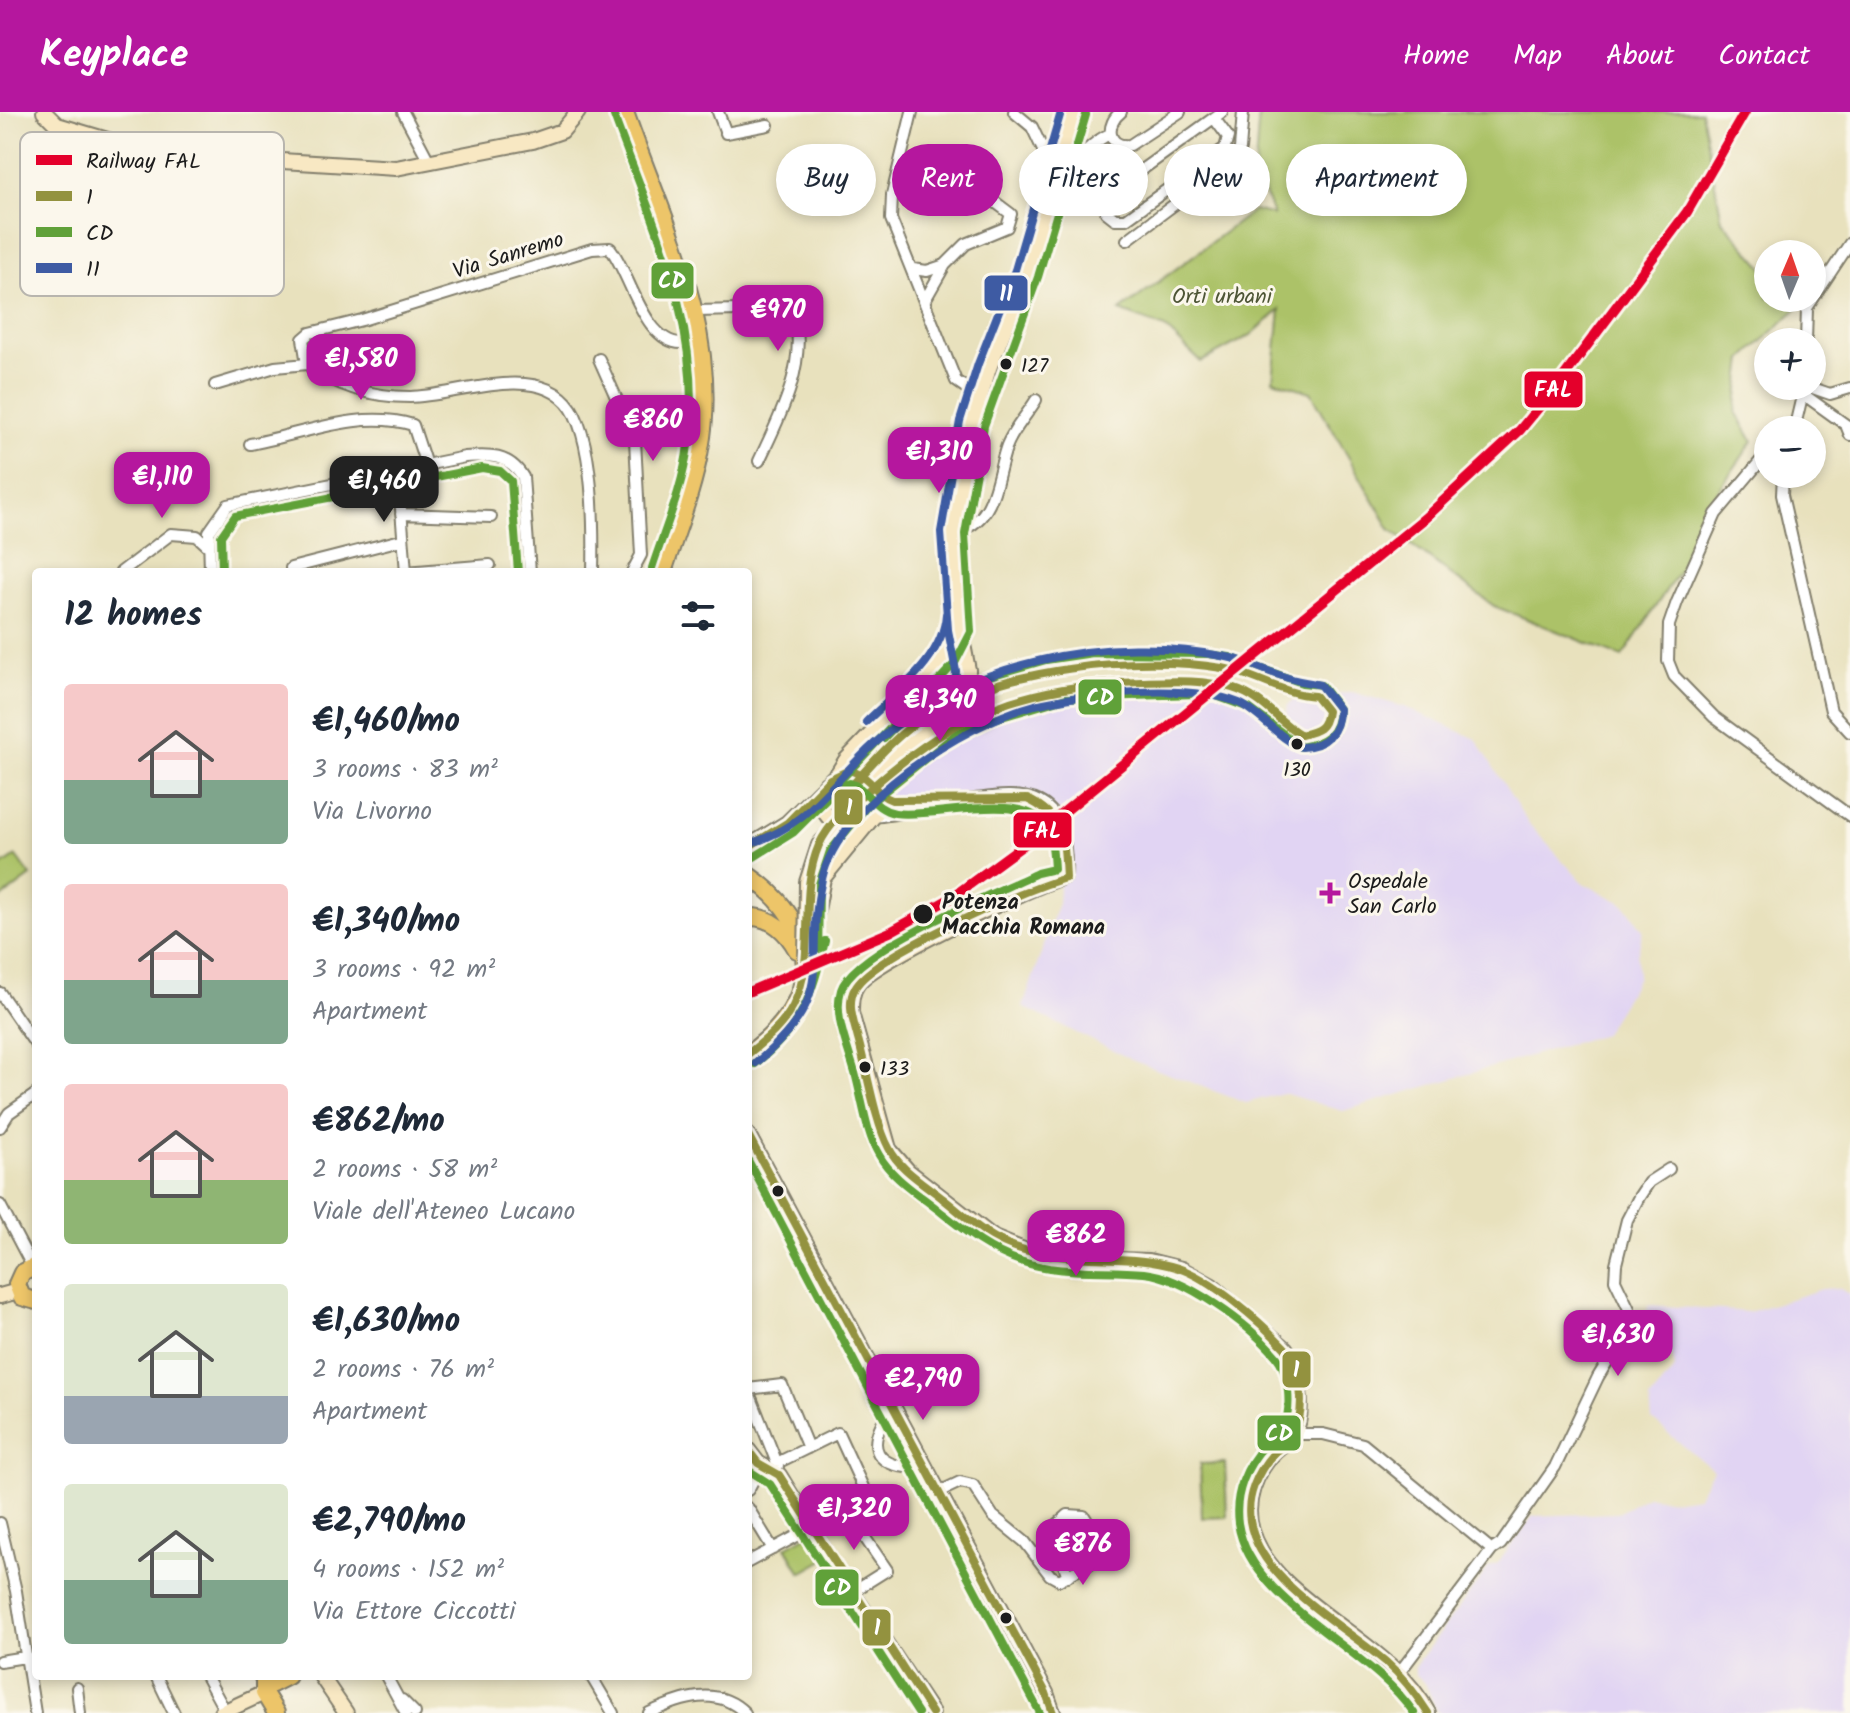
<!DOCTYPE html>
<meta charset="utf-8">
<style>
body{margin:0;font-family:Kalam,sans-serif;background:#f6f6f7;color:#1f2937;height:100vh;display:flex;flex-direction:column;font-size:30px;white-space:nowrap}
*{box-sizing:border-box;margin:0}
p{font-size:26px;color:#747a83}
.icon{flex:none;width:44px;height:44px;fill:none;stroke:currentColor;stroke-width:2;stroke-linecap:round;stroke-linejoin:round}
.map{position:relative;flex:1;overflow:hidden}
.sheet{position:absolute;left:32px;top:456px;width:720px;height:1112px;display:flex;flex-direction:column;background:#fff;border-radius:8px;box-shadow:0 4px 12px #0003}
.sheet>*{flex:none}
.top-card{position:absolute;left:776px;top:32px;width:760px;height:72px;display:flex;gap:16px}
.needle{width:52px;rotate:2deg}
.controls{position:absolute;left:1754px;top:128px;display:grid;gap:16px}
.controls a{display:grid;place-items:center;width:72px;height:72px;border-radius:50%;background:#fff;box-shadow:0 4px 12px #0003;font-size:40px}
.price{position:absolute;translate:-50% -68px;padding:0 18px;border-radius:16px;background:#b5179e;color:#fff;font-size:26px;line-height:52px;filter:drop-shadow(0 2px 4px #0008)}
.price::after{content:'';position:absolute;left:50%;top:48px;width:24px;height:18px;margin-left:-12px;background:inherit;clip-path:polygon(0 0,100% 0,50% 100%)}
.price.selected{background:#222;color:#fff}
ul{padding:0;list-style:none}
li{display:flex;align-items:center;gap:24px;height:200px;padding:0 32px}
li span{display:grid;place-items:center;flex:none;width:224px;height:160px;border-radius:8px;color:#555}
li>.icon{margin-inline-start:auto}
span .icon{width:96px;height:96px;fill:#fffc;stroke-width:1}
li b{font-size:34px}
h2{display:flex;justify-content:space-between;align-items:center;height:96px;padding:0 32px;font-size:34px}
.tag{padding:0 28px;border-radius:36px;background:#fff;box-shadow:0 4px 12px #0003;font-size:28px;line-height:72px}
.tag.selected{background:#b5179e;color:#fff}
header{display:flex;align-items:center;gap:48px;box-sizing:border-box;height:112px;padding:0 40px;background:#b5179e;color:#fff}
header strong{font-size:38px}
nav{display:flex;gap:44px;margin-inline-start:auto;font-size:28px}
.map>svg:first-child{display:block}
.built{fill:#e1d4f3}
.green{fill:#acc267;stroke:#646f42;stroke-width:2}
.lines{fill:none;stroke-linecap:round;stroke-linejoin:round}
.street-casing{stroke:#827e6c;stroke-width:14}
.secondary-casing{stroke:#827e6c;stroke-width:18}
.primary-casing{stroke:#827e6c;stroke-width:20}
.street{stroke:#fff;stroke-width:10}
.secondary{stroke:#f8e8c3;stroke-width:14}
.primary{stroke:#edc569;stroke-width:16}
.secondary-bridge-casing{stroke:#827e6c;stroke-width:18;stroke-linecap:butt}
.secondary-bridge{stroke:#f8e8c3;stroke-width:14}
.bus-1-casing{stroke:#fbf7ec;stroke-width:14}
.bus-2-casing{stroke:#fbf7ec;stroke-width:14}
.bus-3-casing{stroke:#fbf7ec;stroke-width:14}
.bus-1{stroke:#93923f;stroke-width:8}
.bus-2{stroke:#60a139;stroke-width:8}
.bus-3{stroke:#3e5ba3;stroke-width:8}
.rail-1-casing{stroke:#fbf7ec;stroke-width:16}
.rail-1{stroke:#e4002b;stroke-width:10}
.bus-dot{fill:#1c1c1c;stroke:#fbf7ec;stroke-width:3}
.poi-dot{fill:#b5179e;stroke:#fbf7ec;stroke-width:3}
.labels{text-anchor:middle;stroke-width:6;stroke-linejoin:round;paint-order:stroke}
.bus-label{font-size:20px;fill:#1c1c1c;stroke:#fbf7ec;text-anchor:start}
.street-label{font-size:22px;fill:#1c1c1c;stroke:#fbf7ec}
.park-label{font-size:22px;fill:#4e5636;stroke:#fbf7ec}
.poi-label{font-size:22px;fill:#1c1c1c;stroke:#fbf7ec;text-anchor:start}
.stop-label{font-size:22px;font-weight:bold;fill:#1c1c1c;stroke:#fbf7ec;text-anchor:start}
.key{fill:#fbf7ec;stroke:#b8b5ae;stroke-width:2}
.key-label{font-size:22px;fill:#1c1c1c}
.line-badge{stroke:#fbf7ec;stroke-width:3}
.badge-label{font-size:22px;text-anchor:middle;font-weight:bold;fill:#fff}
</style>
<header>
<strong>Keyplace</strong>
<nav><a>Home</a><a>Map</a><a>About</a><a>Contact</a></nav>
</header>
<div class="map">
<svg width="1850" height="1601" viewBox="0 0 1850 1601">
<rect width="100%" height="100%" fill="#fbf7ec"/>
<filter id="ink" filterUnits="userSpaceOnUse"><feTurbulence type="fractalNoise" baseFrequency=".0125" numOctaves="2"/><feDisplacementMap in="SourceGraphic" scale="16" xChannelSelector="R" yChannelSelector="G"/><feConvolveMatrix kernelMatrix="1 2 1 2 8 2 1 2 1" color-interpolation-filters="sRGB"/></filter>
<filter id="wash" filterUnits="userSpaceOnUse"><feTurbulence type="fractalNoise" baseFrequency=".006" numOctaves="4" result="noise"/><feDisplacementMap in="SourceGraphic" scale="32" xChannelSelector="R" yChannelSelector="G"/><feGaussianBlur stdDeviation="1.8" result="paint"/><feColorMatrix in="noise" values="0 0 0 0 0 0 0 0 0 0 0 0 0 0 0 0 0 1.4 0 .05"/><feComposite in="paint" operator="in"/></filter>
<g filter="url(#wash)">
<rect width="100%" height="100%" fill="#e8e1bd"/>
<!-- built -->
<path class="built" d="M1172 569 1219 572 1237 578 1255 585 1286 609 1288 593 1300 583 1319 586 1352 580 1405 595 1476 627 1528 711 1583 771 1624 792 1643 818 1637 843 1638 865 1604 922 1343 999 1283 981 1246 991 1137 950 1023 895 1058 791 1063 717 1035 688 903 690 879 682 875 673 949 613 1009 589 1042 579 1090 571Z
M1839 1176 1850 1183V1601H1438L1425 1571 1415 1562V1554L1489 1455 1498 1451 1533 1404 1618 1401 1647 1384 1672 1388 1698 1384 1713 1358 1652 1308 1650 1288 1675 1256 1672 1243 1640 1216 1649 1193 1749 1200 1822 1177Z"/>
<!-- green -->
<path class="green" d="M1259 0H1701L1722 108 1768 161V186H1790L1798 196 1743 247 1736 300 1753 329 1703 401 1687 447 1622 545 1494 494 1390 417 1311 280 1273 268 1280 198 1251 223 1201 250 1165 216 1120 199 1254 98 1273 103 1255 55Z
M16 744 31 764 0 787V755Z
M1225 1351 1227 1405 1202 1406 1200 1352Z
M809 1422 824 1448 801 1461 786 1435Z"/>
</g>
<g filter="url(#ink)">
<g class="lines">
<!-- street casing -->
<g class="street-casing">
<path id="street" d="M403 0 430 51
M718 0 726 21 768 13
M912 0 892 83 891 107 956 269 979 285
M1014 0 1032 15 1050 53C1078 60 1084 32 1110 22
M1121 0C1106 11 1106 36 1130 33L1180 0
M1214 6 1228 25 1225 36 1126 107H1115L1106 100 1104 91 1108 82 1222 0
M1127 128 1235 47 1240 37 1243 0
M913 157 927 159 945 153
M925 188 945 153 966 132 1007 115 1011 102 995 90
M696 199 780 197 796 209C805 258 779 306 759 349
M1806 230 1807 196 1850 131
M599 247 635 328 641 443 632 460
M215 273 275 255 307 252
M1807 274 1830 282 1850 276
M1803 282 1846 313 1850 323
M1794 318 1803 280
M250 332C304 322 359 297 413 313L426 353
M1768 340 1716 402 1677 490 1669 513 1668 549 1674 564 1714 605 1850 704
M398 360 406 460
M1783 362 1782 383 1831 599 1850 620
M401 402 491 405
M953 421C996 410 994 372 1006 336 1011 320 1027 303 1036 288
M291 456 401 428
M121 460 171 422 197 424 209 435
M210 460 209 420 228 393 465 345C489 343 509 342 523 365L530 460
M406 460 490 453
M593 460C594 416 594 343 575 303 547 245 457 285 410 285 373 285 337 275 307 252L303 227 310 221 362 208 592 137 610 136C630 160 644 234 684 231L697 214
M867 664C873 602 945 584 963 534
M873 705C912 701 1040 674 1054 723 1058 736 1057 753 1058 767L1066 766C1071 636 976 703 902 690 895 689 886 685 879 682
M0 881 36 933
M0 1015 9 1001 36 982
M0 1093 32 1154
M748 1277 782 1273 808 1336
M748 1278 778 1354
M892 1295C862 1337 875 1357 926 1356
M1294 1322H1323L1363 1332 1492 1438 1399 1561
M748 1378 756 1363 751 1345
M939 1380 960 1370 973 1373 993 1404 1025 1430 1050 1463 1059 1468 1100 1446V1429L1084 1404 1068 1403 1051 1418 1068 1464
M748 1396 773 1437
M846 1398 887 1458 852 1480
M0 1411 16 1479 35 1601
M1492 1438 1501 1432 1555 1355 1598 1265 1629 1214V1197L1615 1168 1616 1152 1627 1108 1639 1085 1649 1070 1669 1057
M748 1450 868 1386 838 1321 777 1351
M0 1549 25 1545
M156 1564 174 1601
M206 1564 225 1599
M386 1564 406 1601
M591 1564 613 1601
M77 1576 80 1601
M402 1588 415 1601
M649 1601C681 1586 717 1573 745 1601"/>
</g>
<!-- secondary casing -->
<g class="secondary-casing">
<path id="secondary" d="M44 0 57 13 151 41 396 56 533 29 562 19 578 0
M968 558 960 517 953 421 972 311 989 256
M838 661 846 648 946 544 960 518
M826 672 822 694C830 714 849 721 868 710
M748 735 787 711 838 661 859 660 878 677 877 700 823 766 809 842
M1058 767C1026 777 874 848 858 871 851 880 851 890 851 901L889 1037 908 1059 994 1126 1026 1139 1063 1146 1149 1149 1181 1157 1212 1174 1285 1236C1299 1254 1306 1303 1293 1323 1289 1330 1280 1335 1275 1340 1255 1360 1243 1391 1252 1419 1274 1492 1392 1528 1428 1601
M748 1023 1046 1581 1053 1601
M0 1184 18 1179
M748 1338 758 1351 779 1363 830 1447 932 1601
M321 1564 346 1601
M221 1601 264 1581"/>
</g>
<!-- primary casing -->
<g class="primary-casing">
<path id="primary" d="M625 0C662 107 722 221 700 337 693 379 676 420 663 460
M748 763C824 815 823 890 748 942
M748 805C771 804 787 820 797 838
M36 1154 22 1161 17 1172 22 1185 36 1189
M262 1564 272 1572 288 1564
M264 1569V1581L276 1601"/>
</g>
<!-- street -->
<use href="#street" class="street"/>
<!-- secondary -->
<use href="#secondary" class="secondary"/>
<!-- primary -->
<use href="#primary" class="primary"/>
<!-- secondary-bridge casing -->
<g class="secondary-bridge-casing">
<path id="secondary-bridge" d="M989 256 1026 162 1074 0
M806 854 807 770 819 733 892 647 914 626 961 593 967 580 968 558"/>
</g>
<!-- secondary-bridge -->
<use href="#secondary-bridge" class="secondary-bridge"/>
<!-- bus-1 casing -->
<g class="bus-1-casing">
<path id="bus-1" d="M748 735 787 711 830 667 849 658C876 667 871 680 892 688L1027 687C1065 704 1064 729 1066 766 1028 776 872 843 855 876 846 892 854 911 858 927 867 958 875 1010 889 1036 899 1057 925 1072 942 1086 959 1099 976 1116 995 1126 1052 1158 1118 1137 1178 1156 1210 1166 1261 1210 1284 1235 1302 1254 1307 1302 1292 1324 1288 1331 1279 1336 1273 1342 1257 1360 1246 1385 1250 1409 1259 1469 1343 1513 1386 1550 1403 1565 1416 1582 1428 1601
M748 942C765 928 783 914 793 894 818 844 797 784 819 733 830 709 852 692 872 675 961 598 1024 574 1141 570 1172 569 1202 567 1232 576 1264 586 1275 607 1301 623 1317 619 1325 617 1327 599L1315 584C1282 582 1254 562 1222 556 1137 542 1001 556 927 603 895 623 870 654 844 682
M748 1023 1046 1581 1053 1601
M748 1338 758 1351 779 1363 932 1601"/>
</g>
<!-- bus-2 casing -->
<g class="bus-2-casing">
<path id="bus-2" d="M614 4C653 111 704 217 688 333 683 376 665 416 652 456
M222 460 221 424 235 404 482 356 500 359 511 369 518 460
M884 626 955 551 971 520 965 422 984 314 1038 165 1086 3
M754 745 794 720 837 677 850 671C869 677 872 697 895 701 932 707 1024 678 1045 714 1053 727 1053 743 1054 757L1037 761C996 781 854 837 841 878 833 904 848 935 855 961 862 986 866 1021 879 1043 892 1066 917 1081 937 1097 964 1118 987 1138 1020 1149 1060 1163 1103 1157 1144 1161 1185 1165 1250 1213 1276 1244 1289 1259 1292 1296 1284 1314 1280 1322 1272 1326 1266 1332 1246 1353 1234 1382 1238 1411 1250 1492 1370 1535 1414 1601
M818 854 819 772 830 739 869 692 955 623 975 613 1066 586 1197 582 1216 584 1249 596 1301 635C1325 630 1338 623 1339 597L1321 573 1302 571 1230 545 1208 542 1093 541 1046 548 952 575 921 593 896 610 836 673
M755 952C802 915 812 884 825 829
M748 1048 1040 1601
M748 1358 770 1372 918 1601"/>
</g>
<!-- bus-3 casing -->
<g class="bus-3-casing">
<path id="bus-3" d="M943 596 955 576 956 559 948 518 941 420 960 309 978 252 1015 158 1061 0
M866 610C896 580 943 548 946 502
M748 732C806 717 832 670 874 632 965 550 1108 520 1227 545 1247 549 1265 559 1285 565 1296 569 1308 570 1320 573L1339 597C1339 620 1326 634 1302 635 1289 635 1257 599 1239 591 1191 571 1085 581 1035 593 963 612 839 691 822 767 801 856 842 878 756 951"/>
</g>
<!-- bus-1 -->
<use href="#bus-1" class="bus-1"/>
<!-- bus-2 -->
<use href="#bus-2" class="bus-2"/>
<!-- bus-3 -->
<use href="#bus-3" class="bus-3"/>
<!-- rail-1 casing -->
<g class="rail-1-casing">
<path id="rail-1" d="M748 880 890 820 951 786 1026 731 1425 406 1520 318 1562 267 1687 100 1745 0"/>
</g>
<!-- rail-1 -->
<use href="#rail-1" class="rail-1"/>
</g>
</g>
<!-- markers -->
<g class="bus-dot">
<circle cx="1006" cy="252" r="7"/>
<circle cx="1297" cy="632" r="7"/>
<circle cx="923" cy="802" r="11"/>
<circle cx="865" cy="955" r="7"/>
<circle cx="778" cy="1079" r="7"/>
<circle cx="1006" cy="1506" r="7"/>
</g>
<path class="poi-dot" d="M1326 769h8v8h8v8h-8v8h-8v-8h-8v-8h8z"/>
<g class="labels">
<!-- bus labels -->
<g class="bus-label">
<text x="1021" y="260">127</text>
<text x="1297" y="664" text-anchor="middle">130</text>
<text x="880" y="963">133</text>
</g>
<!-- street labels -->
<g class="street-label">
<text transform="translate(508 142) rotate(-17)" y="8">Via Sanremo</text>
</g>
<!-- park labels -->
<g class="park-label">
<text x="1222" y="191">Orti urbani</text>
</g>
<!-- poi labels -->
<g class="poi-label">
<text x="1348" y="776">Ospedale<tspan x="1348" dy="25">San Carlo</tspan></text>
</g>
<!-- stop labels -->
<g class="stop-label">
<text x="942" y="797">Potenza<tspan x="942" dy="25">Macchia Romana</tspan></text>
</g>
</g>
<!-- legend -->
<rect x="20" y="20" width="264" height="164" rx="12" class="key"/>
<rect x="36" y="43" width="36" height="10" fill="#e4002b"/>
<rect x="36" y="79" width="36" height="10" fill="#93923f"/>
<rect x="36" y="115" width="36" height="10" fill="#60a139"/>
<rect x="36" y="151" width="36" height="10" fill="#3e5ba3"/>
<g class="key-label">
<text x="86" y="56">Railway FAL</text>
<text x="86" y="92">1</text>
<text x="86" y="128">CD</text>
<text x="86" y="164">11</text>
</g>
<g class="line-badge">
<rect x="650" y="149" width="45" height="39" rx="8" fill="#60a139"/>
<rect x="983" y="162" width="46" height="38" rx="8" fill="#3e5ba3"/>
<rect x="1523" y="258" width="61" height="39" rx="8" fill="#e4002b"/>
<rect x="1077" y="566" width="46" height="38" rx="8" fill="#60a139"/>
<rect x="833" y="676" width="31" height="38" rx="8" fill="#93923f"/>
<rect x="1012" y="699" width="61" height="38" rx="8" fill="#e4002b"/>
<rect x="1281" y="1238" width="31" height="39" rx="8" fill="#93923f"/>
<rect x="1256" y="1302" width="46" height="38" rx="8" fill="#60a139"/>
<rect x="814" y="1456" width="46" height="39" rx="8" fill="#60a139"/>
<rect x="861" y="1496" width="31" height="39" rx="8" fill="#93923f"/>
</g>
<g class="badge-label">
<text x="672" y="176">CD</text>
<text x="1006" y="189">11</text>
<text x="1553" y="285">FAL</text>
<text x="1100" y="593">CD</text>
<text x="849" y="703">1</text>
<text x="1042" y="726">FAL</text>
<text x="1296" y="1265">1</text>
<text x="1279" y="1329">CD</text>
<text x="837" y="1483">CD</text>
<text x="877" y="1523">1</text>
</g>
</svg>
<div class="controls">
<a><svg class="needle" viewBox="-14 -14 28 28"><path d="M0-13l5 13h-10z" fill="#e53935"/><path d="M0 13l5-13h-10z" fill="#747a83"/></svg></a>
<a>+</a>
<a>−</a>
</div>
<b class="price" style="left:778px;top:241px">€970</b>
<b class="price" style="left:361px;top:290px">€1,580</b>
<b class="price" style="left:653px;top:351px">€860</b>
<b class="price" style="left:939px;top:383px">€1,310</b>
<b class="price" style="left:162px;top:408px">€1,110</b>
<b class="price selected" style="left:384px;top:412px">€1,460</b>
<b class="price" style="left:940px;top:631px">€1,340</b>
<b class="price" style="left:1076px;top:1166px">€862</b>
<b class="price" style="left:1618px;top:1266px">€1,630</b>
<b class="price" style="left:923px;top:1310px">€2,790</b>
<b class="price" style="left:854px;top:1440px">€1,320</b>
<b class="price" style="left:1083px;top:1475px">€876</b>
<div class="top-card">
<a class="tag">Buy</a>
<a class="tag selected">Rent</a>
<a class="tag">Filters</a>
<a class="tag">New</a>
<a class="tag">Apartment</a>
</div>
<section class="sheet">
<h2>12 homes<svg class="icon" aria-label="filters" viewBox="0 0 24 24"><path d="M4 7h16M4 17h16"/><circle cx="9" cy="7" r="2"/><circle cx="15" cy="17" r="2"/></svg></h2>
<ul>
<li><span style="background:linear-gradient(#f6c9c9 60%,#7fa58c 0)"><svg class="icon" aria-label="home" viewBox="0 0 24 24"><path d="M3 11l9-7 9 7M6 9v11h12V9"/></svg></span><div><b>€1,460/mo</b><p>3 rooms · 83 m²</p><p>Via Livorno</p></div></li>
<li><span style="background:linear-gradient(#f6c9c9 60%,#7fa58c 0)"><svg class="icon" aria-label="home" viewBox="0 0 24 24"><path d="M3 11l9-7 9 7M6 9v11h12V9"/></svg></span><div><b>€1,340/mo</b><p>3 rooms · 92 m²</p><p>Apartment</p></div></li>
<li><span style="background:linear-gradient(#f6c9c9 60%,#8fb573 0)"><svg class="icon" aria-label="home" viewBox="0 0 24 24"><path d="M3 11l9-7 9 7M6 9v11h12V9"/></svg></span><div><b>€862/mo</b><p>2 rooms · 58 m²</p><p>Viale dell'Ateneo Lucano</p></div></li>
<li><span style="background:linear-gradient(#dfe7d0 70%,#9aa5b1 0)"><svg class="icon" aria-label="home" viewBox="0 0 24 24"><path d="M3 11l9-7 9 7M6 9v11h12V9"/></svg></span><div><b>€1,630/mo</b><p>2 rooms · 76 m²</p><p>Apartment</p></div></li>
<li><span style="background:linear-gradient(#dfe7d0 60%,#7fa58c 0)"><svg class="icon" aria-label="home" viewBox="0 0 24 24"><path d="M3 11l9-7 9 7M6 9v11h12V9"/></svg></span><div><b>€2,790/mo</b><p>4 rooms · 152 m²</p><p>Via Ettore Ciccotti</p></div></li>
</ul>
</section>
</div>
